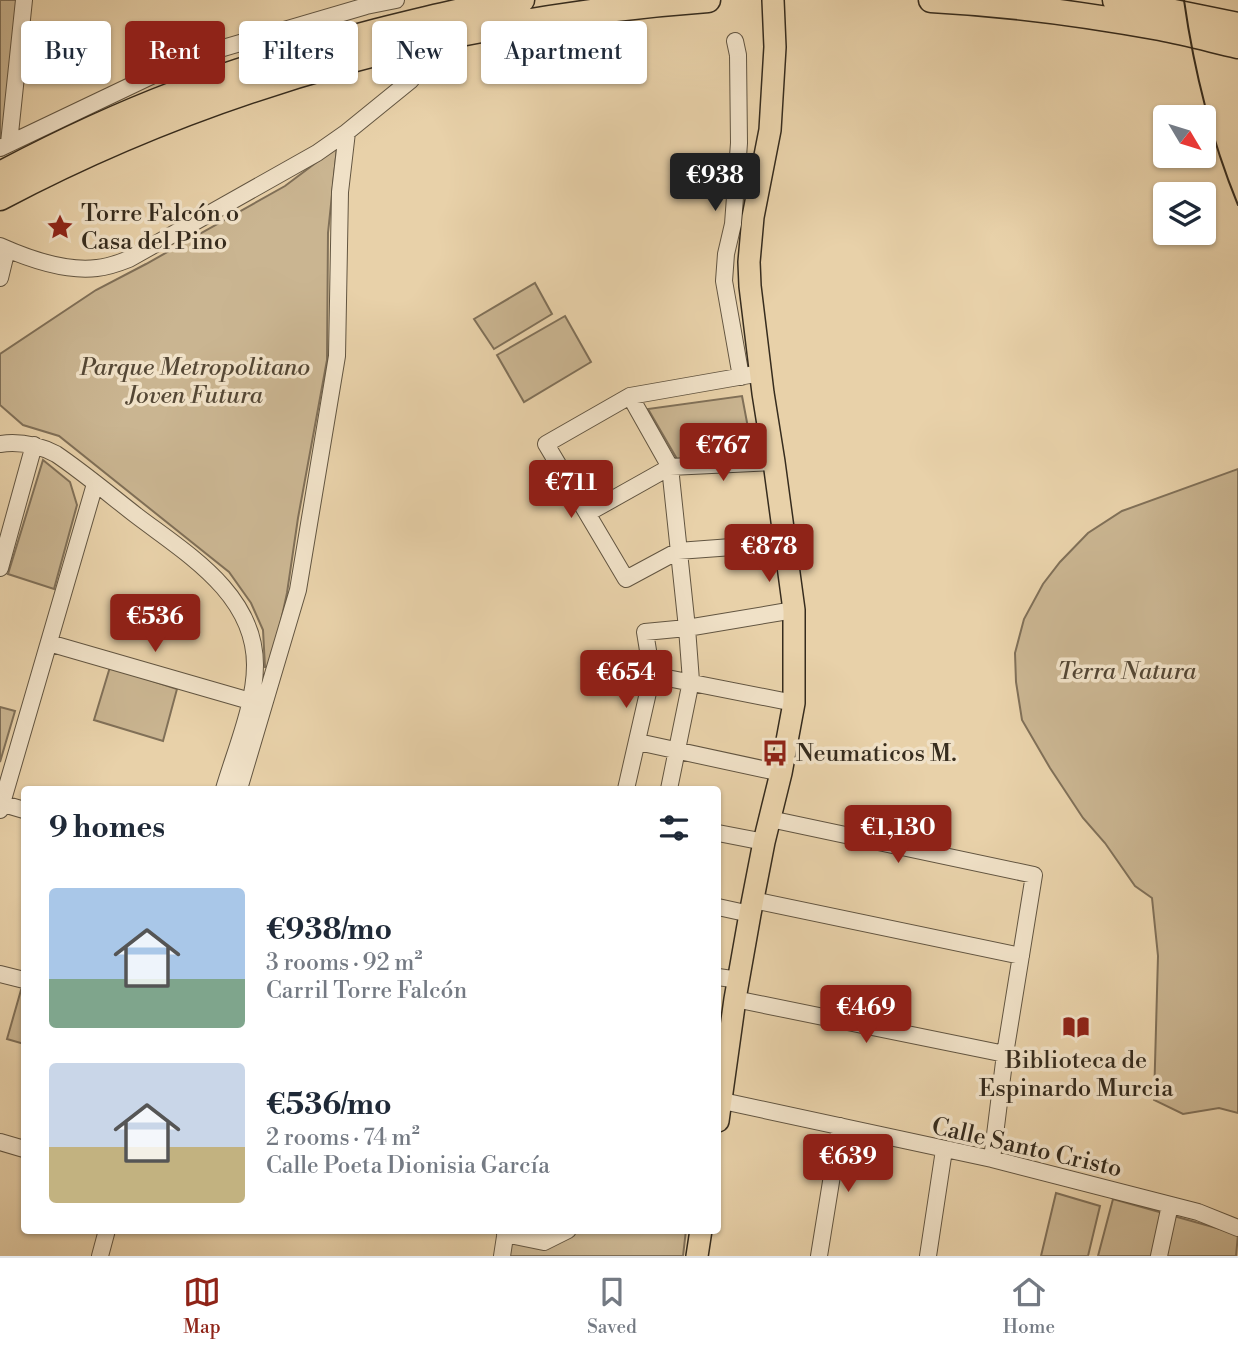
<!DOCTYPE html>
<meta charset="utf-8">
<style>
body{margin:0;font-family:"Libre Bodoni",serif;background:#f6f6f7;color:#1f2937;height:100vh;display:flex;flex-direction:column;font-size:26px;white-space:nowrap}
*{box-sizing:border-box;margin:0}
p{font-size:23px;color:#747a83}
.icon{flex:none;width:38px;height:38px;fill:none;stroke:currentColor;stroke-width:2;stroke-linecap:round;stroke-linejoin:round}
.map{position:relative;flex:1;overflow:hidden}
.details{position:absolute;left:21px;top:786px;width:700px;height:448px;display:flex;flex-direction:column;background:#fff;border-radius:7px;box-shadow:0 2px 5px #0004}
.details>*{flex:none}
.banner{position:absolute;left:21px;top:21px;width:700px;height:63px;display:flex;gap:14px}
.needle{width:46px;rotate:128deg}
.buttons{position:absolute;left:1153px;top:105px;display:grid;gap:14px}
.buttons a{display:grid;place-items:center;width:63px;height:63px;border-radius:7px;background:#fff;box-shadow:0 2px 5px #0004;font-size:35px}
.price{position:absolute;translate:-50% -60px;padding:0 16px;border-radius:7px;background:#8f2418;color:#fff;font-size:23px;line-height:46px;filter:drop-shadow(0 2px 4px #0008)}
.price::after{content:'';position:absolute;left:50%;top:42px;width:21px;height:16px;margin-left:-10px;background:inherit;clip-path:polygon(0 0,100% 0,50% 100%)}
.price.active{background:#222;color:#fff}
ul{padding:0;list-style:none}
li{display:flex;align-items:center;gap:21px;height:175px;padding:0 28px}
li span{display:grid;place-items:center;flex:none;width:196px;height:140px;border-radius:7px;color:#555}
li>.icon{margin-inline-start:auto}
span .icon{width:84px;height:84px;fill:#fffc;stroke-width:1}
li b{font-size:30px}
h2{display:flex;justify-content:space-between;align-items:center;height:84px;padding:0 28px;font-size:30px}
.tag{padding:0 24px;border-radius:7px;background:#fff;box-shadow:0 2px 5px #0004;font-size:24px;line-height:63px}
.tag.active{background:#8f2418;color:#fff}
.dock{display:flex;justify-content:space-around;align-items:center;height:98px;border-top:2px solid #e0e1e3;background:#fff;font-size:19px;color:#747a83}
.dock a{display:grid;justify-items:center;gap:4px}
.dock .active{color:#8f2418}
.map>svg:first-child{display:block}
.green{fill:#cab591;stroke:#807058;stroke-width:2}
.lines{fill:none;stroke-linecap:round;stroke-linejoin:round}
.minor-casing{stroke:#625541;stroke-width:18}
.major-casing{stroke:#362c1e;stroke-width:24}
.highway-casing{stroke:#362c1e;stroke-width:27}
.minor{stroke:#f0e1c7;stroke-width:16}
.major{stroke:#e8d1a9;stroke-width:21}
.highway{stroke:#e8d1a9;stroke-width:24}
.tram{stroke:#362c1e;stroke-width:2}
.labels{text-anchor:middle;stroke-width:7;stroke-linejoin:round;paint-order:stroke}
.poi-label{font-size:24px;fill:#362c1e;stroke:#f0e1c7;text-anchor:start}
.park-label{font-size:24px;font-style:italic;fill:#544735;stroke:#f0e1c7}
.street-label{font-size:24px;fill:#362c1e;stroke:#f0e1c7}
</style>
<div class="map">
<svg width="1238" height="1256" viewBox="0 0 1238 1256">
<rect width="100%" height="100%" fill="#e8d1a9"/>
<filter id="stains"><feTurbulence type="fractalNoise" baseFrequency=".00286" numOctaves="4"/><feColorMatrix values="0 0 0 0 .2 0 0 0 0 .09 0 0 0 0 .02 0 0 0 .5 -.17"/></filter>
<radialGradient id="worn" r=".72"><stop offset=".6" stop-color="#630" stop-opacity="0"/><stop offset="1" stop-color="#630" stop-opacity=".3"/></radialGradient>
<!-- green -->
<path class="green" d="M0 0H23L9 143 0 148Z
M337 147 328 233 327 360 298 518 287 593 271 667H265L263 630 251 603 229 572 59 436 23 425 0 405V354L96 290 146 264 285 186Z
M535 283 552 314 494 349 474 319Z
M565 316 591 362 524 402 497 355Z
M742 396 753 454 677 459 648 409Z
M43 460 70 482 77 505 54 589 8 574Z
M1238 469V1113L1219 1108 1183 1114 1154 1100 1158 956 1152 898 1135 886 1105 843 1083 818 1050 768 1022 720 1016 682 1015 653 1024 619 1043 584 1060 562 1088 533 1122 511Z
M110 667 177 689 163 741 94 720Z
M0 707 15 711 0 762Z
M21 990 24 991V1044L7 1039Z
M1056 1193 1100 1206 1088 1256H1041Z
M1113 1199 1238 1234 1236 1256H1098Z
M581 1230H686L683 1256H504L508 1240 548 1247Z"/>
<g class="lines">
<!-- minor casing -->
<g class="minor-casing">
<path id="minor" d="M735 41 738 55 739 143 733 224 726 254 724 281 741 377
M9 143 24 0
M0 148 189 58 366 6 396 0
M0 246C29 259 65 272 97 268 108 267 119 263 129 259L317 153 347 132 411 80
M0 278 7 249
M761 373 630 396 546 444 626 579 678 551 786 543
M630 396 670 467 687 628 691 681 669 789
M0 444C21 441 38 445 56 454 84 473 110 495 137 516 187 554 255 594 255 665 255 705 235 751 224 789
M588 513 670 467 774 462
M0 568 34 445
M49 643 250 701
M652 675 794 703
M638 742 781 773
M239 789 298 590 337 356 340 192 347 132
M626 789 652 675 645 632 687 628 794 610
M0 803 24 810
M0 810 95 484
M770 819 1034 875 1005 1054 992 1159
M718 833 764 842
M753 900 1021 956
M718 907 750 914
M0 974 24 980
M718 977 739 980
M735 999 1005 1054
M718 1100 992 1159 1198 1212 1238 1228
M0 1142 24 1149
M505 1234 544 1242 568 1230
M100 1256 107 1230
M502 1256 506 1230
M819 1256 840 1126
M928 1256 944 1150
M1159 1256 1170 1205"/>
</g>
<!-- major casing -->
<g class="major-casing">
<path id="major" d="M718 1121 735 999 750 914 764 842 781 773 794 703V610L774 462 763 393 750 286 749 262 753 217 770 130 775 47 773 0
M697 1256 701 1230"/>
</g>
<!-- highway casing -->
<g class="highway-casing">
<path id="highway" d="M931 0C1007 4 1084 14 1160 28 1186 33 1212 40 1238 46
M1115 0 1238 25
M0 174C55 145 116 116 174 94 240 69 308 49 377 31 425 19 473 7 522 0
M0 198C219 82 461 18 708 0"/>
</g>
<!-- minor -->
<use href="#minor" class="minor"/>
<!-- major -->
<use href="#major" class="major"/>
<!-- highway -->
<use href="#highway" class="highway"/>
<!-- tram -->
<path class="tram" d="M1184 0C1194 71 1211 139 1238 205"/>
</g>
<!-- icons -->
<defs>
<g id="sight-bare" transform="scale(2.1)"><path d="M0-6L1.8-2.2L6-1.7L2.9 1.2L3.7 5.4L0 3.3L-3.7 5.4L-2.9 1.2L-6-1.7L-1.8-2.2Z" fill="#8f2418" stroke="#f0e1c7" stroke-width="2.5" paint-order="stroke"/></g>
<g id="bus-bare" transform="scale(2.1)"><path d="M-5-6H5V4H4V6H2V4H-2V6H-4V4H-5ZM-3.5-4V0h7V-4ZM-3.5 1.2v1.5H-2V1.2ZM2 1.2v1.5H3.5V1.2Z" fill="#8f2418" stroke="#f0e1c7" stroke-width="2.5" paint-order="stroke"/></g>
<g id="library-bare" transform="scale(2.1)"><path d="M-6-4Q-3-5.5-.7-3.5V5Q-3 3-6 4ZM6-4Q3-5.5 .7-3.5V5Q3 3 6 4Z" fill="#8f2418" stroke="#f0e1c7" stroke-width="2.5" paint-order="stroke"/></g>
</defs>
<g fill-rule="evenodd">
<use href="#sight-bare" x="60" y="227"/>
<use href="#bus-bare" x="775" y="753"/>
<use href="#library-bare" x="1076" y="1027"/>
</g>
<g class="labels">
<!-- poi labels -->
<g class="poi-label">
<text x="81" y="221">Torre Falcón o<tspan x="81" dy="28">Casa del Pino</tspan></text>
<text x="796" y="761">Neumaticos M.</text>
<text x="1076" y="1068" text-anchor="middle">Biblioteca de<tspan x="1076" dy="28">Espinardo Murcia</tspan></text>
</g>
<!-- park labels -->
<g class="park-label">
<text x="195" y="375">Parque Metropolitano<tspan x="195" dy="28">Joven Futura</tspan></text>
<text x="1127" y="679">Terra Natura</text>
</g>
<!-- street labels -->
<g class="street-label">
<text transform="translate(1027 1147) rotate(13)" y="8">Calle Santo Cristo</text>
</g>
</g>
<rect width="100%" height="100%" filter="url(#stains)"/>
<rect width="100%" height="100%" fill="url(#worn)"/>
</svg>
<div class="buttons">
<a><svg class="needle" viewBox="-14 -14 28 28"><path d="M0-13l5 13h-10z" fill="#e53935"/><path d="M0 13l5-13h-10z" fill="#747a83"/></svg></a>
<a><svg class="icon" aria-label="layers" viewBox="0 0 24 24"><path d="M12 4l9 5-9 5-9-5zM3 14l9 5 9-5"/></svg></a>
</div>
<b class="price active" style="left:715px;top:213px">€938</b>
<b class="price" style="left:723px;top:483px">€767</b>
<b class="price" style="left:571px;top:520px">€711</b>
<b class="price" style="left:769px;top:584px">€878</b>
<b class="price" style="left:155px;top:654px">€536</b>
<b class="price" style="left:626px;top:710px">€654</b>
<b class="price" style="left:898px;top:865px">€1,130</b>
<b class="price" style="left:866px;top:1045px">€469</b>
<b class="price" style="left:848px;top:1194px">€639</b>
<div class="banner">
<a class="tag">Buy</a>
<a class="tag active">Rent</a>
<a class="tag">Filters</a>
<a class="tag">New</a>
<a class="tag">Apartment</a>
</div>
<section class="details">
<h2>9 homes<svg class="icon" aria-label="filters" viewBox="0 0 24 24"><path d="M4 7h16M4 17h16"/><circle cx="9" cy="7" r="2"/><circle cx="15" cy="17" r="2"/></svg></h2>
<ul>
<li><span style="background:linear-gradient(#a9c7e8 65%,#7fa58c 0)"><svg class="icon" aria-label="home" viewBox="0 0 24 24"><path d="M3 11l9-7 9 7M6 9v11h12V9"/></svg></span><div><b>€938/mo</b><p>3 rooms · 92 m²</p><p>Carril Torre Falcón</p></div></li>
<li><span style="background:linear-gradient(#c9d6e8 60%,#c2b280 0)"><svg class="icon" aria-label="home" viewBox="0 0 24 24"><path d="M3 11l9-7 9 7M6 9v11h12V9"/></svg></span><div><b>€536/mo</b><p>2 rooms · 74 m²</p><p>Calle Poeta Dionisia García</p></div></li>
</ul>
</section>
</div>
<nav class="dock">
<a class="active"><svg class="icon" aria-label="map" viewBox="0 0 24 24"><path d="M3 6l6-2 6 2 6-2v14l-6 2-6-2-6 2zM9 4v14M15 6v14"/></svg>Map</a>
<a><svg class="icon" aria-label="saved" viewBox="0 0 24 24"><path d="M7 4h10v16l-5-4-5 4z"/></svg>Saved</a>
<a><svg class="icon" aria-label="home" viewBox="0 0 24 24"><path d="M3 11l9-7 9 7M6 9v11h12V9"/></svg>Home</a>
</nav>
